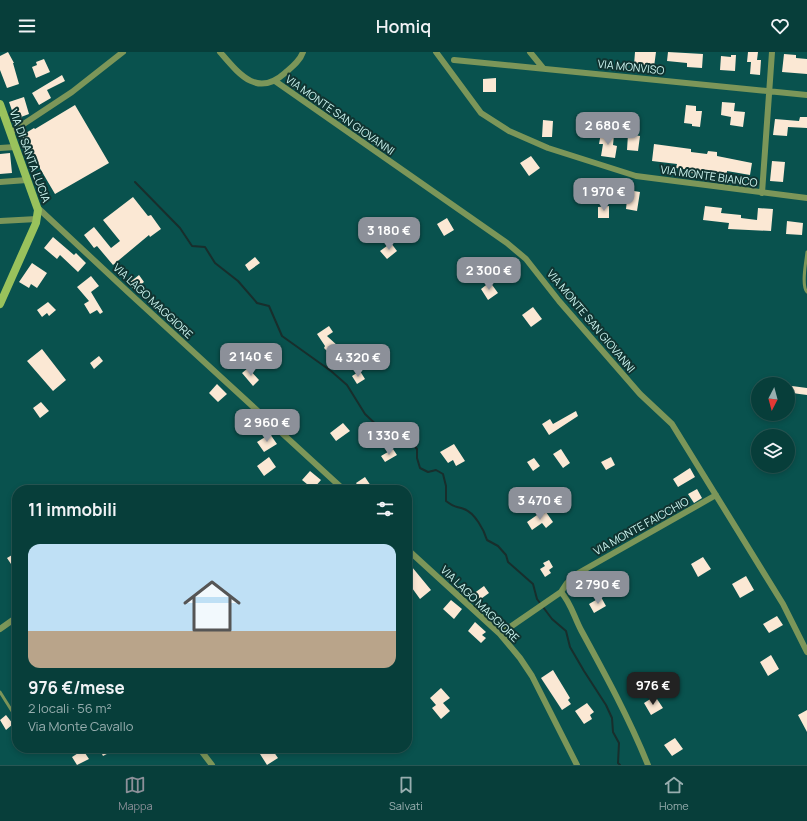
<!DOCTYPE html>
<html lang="it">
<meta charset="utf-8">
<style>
body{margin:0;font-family:Manrope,sans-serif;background:#154945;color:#f1f3f6;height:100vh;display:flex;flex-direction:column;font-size:15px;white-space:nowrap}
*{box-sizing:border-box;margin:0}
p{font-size:13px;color:#98aeaf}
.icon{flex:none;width:22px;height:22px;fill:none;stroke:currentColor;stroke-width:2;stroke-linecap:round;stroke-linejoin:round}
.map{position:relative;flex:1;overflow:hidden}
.drawer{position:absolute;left:12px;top:433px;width:400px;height:268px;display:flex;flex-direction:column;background:#073e3a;border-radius:16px;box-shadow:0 2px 6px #0003,0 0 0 1px #285754}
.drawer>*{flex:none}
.needle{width:26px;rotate:186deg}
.tools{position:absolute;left:751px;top:325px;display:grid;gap:8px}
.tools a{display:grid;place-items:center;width:44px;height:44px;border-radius:50%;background:#073e3a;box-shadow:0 2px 6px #0003,0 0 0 1px #285754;font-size:20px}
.price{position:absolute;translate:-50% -34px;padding:0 9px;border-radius:8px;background:#8c9099;color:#fff;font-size:13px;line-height:26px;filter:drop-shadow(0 1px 2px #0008)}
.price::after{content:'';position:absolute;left:50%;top:24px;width:12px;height:9px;margin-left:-6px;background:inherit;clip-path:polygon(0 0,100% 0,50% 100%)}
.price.selected{background:#222;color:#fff}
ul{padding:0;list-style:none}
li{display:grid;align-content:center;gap:8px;height:212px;padding:0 16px}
li span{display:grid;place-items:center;height:124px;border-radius:12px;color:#555}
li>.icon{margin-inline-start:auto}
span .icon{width:72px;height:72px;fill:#fffc;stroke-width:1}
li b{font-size:17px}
h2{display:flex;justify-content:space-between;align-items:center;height:48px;padding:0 16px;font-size:17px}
header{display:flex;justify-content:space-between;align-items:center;height:52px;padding:0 16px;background:#073e3a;font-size:18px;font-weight:600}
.dock{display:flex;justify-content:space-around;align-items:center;height:56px;border-top:1px solid #285754;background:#073e3a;font-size:11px;color:#98aeaf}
.dock a{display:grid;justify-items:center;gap:2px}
.dock .selected{color:#8c9099}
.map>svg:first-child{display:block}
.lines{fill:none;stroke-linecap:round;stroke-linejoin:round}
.stream{stroke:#182e2c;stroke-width:2}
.building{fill:#fbe8d4}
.lane{stroke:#7c9659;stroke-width:3}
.street{stroke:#7c9659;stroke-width:6}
.secondary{stroke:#99c25c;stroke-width:8}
.labels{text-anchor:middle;stroke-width:4;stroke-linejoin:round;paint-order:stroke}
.street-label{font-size:11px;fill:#ccf4ef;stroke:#103431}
</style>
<header><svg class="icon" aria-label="menu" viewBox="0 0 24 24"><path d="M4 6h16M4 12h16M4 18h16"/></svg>Homiq<svg class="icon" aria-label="heart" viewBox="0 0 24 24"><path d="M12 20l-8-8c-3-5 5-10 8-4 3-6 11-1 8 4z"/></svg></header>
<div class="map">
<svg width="807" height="713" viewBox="0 0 807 713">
<rect width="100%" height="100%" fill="#09524e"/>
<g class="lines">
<!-- stream -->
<path class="stream" d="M135 130 180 176 192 194 205 195 215 211 238 229 257 251 269 254 282 284 331 319 347 333 365 362 384 380 395 386 409 388 417 397V406L420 416 428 420 436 418 443 422 446 434V449C455 456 455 454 464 457 475 461 484 478 487 488L498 494 506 503 508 510 533 532 537 547 552 567 566 579 570 595 584 619 606 653 612 666 613 680 619 691 618 711 620 713"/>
</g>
<!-- building -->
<path class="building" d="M8 0 14 11H13L19 32 7 36 0 18V4Z
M635 0H656L654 15 634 13Z
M668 0 703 2 702 16 687 15V11L667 9Z
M748 0H758L757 8H761L760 23 750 22 751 10H747Z
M784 2 796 3V6L807 7V22L782 20Z
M731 3H736L735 19 720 18 721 4 731 5Z
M44 7 50 20 36 26 32 15 37 13 36 10Z
M62 23 65 29 47 38 51 46 39 53 32 41Z
M496 26V40H483V27Z
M24 45 29 62 21 65 22 68 16 70 9 50Z
M722 50 735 51 734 59 745 60 743 75 730 73 731 65 721 63Z
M75 53 109 111 55 142 21 84 34 76 35 77Z
M686 53 696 54V59H702L700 75 692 74V72L684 71Z
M800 65H807V76L788 75 787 84 773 83 775 67 799 69Z
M543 68 553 69 552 85H542Z
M601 81 614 83 613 93 617 94 615 106 601 104 603 92H599Z
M628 82 640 84 638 99 627 98Z
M654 92 691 97V100L707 102 708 99 717 100V104L752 111 750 123 727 119V121L715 120V123L690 121 691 118 676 116 677 112 652 109Z
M10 101 12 121 0 122V102Z
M531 104 540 116 529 124 520 111Z
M772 109 785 110 783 130 770 129Z
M628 138 640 140 637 159 626 157Z
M133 145 148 164 151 163 161 177 150 185 149 183 113 213 97 194 94 196 84 183 94 175 111 196 120 189 103 168Z
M609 154V166H598V155Z
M705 154 722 156 721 161 741 163V166L757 168 758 156 773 157 771 179 728 177 729 171 703 168Z
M447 166 454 178 444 184 437 172Z
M787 169 803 171 802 183 786 182Z
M53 185 74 203 76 201 86 211 78 220 60 203 57 207 44 196Z
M391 191 397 199 387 207 380 199Z
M255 205 260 211 249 219 245 213Z
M32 211 47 221 37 236 31 232 29 236 19 230Z
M139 223 144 230 134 238 129 231Z
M91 224 99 234 91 240 103 260 100 262 97 258 90 262 84 252 89 249 77 235Z
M490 230 498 241 488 248 481 237Z
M48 250 56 258 49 264 47 261 42 265 37 258Z
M533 255 542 267 531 275 522 263Z
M329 274 333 280 327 284 339 295 331 303 324 296 325 294 317 282Z
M42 297 66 328 53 339 27 309Z
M99 304 103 309 94 317 90 311Z
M248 316 259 328 253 334 242 321Z
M360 319 365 327 357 332 352 324Z
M217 332 227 342 218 350 209 341Z
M792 334 807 336V343L792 341Z
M41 350 49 359 40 366 33 356Z
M576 359 578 364 549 383 542 372 550 367 553 372Z
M343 371 350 379 336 389 330 381Z
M270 382 277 392 264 400 257 390Z
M454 392 465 409 456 414 453 408 448 411 440 400Z
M393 397 397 403 385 410 381 404Z
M561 397 570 411 563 416 553 402Z
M269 405 276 415 264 424 257 414Z
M611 405 615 413 606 418 601 410Z
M534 406 540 414 533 419 527 410Z
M690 416 695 425 678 435 673 427Z
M310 419 321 428 313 437 302 428Z
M365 425 371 434 365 438H361L356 431Z
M697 437 702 446 694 451 688 442Z
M546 460 553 470 546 476 542 471 532 478 527 470 537 463 539 465Z
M17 500V521L7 506Z
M703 505 711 517 698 525 691 512Z
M549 508 553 515 549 518 551 521 545 525 540 517 545 514 543 511Z
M412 515 431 538 420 547 407 529V519Z
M746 524 754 538 740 546 732 532Z
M484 534 489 541 478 549 473 542Z
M601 545 606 554 594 561 589 552Z
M451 548 462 557 454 567 443 557Z
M777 564 783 573 769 581 763 572Z
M475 570 486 580 482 583 486 586 481 591 468 579Z
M771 603 779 617 768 624 760 610Z
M553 618 570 646 568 648 571 652 562 658 541 626Z
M441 636 450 646 443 651 450 659 441 667 432 656 436 653 430 646Z
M655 644 663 656 651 663 644 651Z
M587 651 594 660 590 663 592 667 584 672 575 659Z
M807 658V680L798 663Z
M6 663 13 672 6 678 0 668Z
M675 686 683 697 672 704 664 693Z
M99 696H118L103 704Z
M271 696 278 706 267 713 260 702Z
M83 698 89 707 77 713 72 705Z"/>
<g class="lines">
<!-- lane -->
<path class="lane" d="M807 200C806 209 801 234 807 240
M0 640 17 667"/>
<!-- street -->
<path class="street" d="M220 0C239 22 257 46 285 21 292 15 300 9 303 0
M436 0 481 61 509 79 548 96 636 124 807 146
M530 0 543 16
M454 8 807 43
M275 29 507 191 526 207 559 249 640 342 672 372 783 552 807 600
M10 81 72 40 123 0
M0 96 15 95
M0 130 27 128
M762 141 772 0
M38 156 128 240 344 438
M0 169 37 167
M407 497 500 582 520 606 532 624 577 713
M561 540 567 531 575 523 716 443
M0 577 17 565
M500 582 561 540C571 551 574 565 581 578 605 622 629 666 648 713
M199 696 212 713"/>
<!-- secondary -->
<path class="secondary" d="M0 52 38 158 36 171 0 252"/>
</g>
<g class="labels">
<!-- street labels -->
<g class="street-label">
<text transform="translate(631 15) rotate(6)" y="4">VIA MONVISO</text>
<text transform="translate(340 63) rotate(35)" y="4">VIA MONTE SAN GIOVANNI</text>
<text transform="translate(30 104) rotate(70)" y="4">VIA DI SANTA LUCIA</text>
<text transform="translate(709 124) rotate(8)" y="4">VIA MONTE BIANCO</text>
<text transform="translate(153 249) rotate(43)" y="4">VIA LAGO MAGGIORE</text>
<text transform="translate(591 269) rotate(50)" y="4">VIA MONTE SAN GIOVANNI</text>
<text transform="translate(641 474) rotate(-29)" y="4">VIA MONTE FAICCHIO</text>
<text transform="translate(480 552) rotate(44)" y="4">VIA LAGO MAGGIORE</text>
</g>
</g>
</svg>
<div class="tools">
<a><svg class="needle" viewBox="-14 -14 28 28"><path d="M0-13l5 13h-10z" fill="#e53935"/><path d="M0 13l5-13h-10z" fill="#98aeaf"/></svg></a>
<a><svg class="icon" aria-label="layers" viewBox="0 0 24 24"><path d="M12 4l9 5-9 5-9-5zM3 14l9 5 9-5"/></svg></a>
</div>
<b class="price" style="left:608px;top:94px">2 680 €</b>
<b class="price" style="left:604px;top:160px">1 970 €</b>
<b class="price" style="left:389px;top:199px">3 180 €</b>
<b class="price" style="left:489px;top:239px">2 300 €</b>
<b class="price" style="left:251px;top:325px">2 140 €</b>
<b class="price" style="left:358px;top:326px">4 320 €</b>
<b class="price" style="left:267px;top:391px">2 960 €</b>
<b class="price" style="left:389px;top:404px">1 330 €</b>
<b class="price" style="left:540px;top:469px">3 470 €</b>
<b class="price" style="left:598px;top:553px">2 790 €</b>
<b class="price selected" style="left:653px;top:654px">976 €</b>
<section class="drawer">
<h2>11 immobili<svg class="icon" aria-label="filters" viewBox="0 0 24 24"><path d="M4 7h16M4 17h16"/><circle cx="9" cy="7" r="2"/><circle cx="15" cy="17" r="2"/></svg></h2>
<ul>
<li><span style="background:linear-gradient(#bfe0f5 70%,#b9a48a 0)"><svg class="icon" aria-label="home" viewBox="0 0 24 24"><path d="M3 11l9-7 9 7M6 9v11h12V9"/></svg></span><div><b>976 €/mese</b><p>2 locali · 56 m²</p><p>Via Monte Cavallo</p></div></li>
</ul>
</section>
</div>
<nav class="dock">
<a class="selected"><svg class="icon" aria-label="map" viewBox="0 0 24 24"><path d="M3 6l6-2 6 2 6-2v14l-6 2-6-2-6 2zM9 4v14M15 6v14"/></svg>Mappa</a>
<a><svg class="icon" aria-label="saved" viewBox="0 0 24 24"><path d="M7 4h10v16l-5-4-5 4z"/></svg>Salvati</a>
<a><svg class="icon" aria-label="home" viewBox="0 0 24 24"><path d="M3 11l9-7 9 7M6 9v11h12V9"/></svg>Home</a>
</nav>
